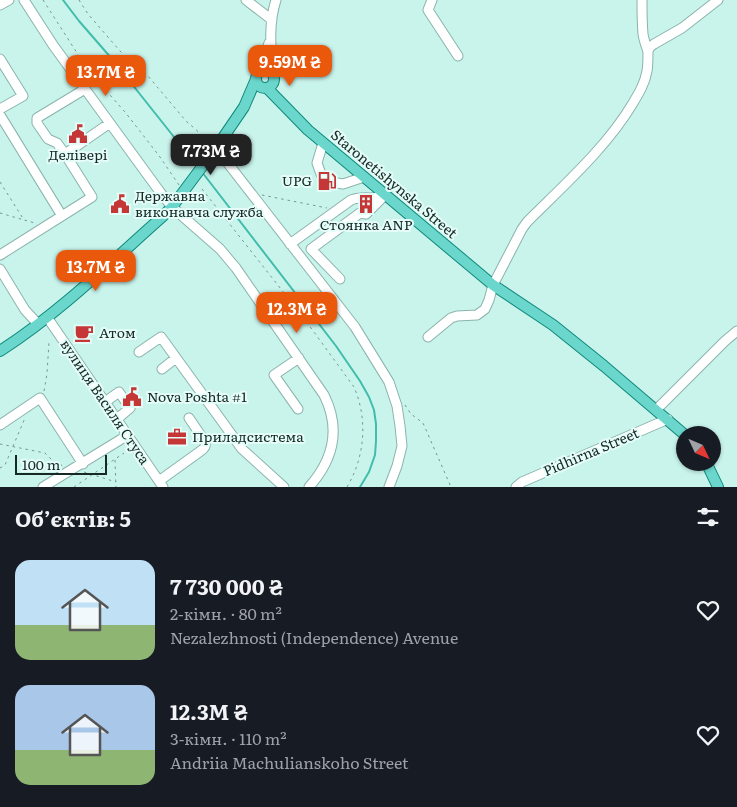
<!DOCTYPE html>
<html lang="uk">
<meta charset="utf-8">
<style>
body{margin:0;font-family:Literata,serif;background:#20242c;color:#f1f3f6;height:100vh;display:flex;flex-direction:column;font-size:19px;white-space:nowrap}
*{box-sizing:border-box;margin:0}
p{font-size:16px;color:#9ea1a6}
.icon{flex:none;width:28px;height:28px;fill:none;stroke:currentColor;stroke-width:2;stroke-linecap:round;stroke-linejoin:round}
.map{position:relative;height:487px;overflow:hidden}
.side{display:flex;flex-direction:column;background:#171b24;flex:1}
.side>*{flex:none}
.needle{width:32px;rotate:134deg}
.buttons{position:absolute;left:676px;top:426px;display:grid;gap:10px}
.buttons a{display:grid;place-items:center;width:45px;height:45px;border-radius:50%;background:#171b24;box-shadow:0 1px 4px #0004;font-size:25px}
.scale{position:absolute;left:15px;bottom:12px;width:92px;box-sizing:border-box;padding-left:5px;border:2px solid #172825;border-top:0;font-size:14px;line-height:18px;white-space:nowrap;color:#172825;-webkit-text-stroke:4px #e4fdf8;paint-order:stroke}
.price{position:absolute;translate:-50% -42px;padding:0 11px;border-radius:10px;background:#ea580c;color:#fff;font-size:16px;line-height:32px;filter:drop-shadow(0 1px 2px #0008)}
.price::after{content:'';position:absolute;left:50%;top:30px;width:15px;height:11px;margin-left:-8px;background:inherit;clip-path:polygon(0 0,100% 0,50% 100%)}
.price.on{background:#222;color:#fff}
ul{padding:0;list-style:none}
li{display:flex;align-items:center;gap:15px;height:125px;padding:0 15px}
li span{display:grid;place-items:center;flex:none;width:140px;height:100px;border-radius:15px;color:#555}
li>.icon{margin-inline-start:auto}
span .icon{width:60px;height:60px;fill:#fffc;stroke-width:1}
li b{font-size:21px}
h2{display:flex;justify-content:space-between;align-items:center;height:60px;padding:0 15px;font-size:21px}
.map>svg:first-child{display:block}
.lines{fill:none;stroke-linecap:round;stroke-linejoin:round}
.stream{stroke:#42bcab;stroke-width:2}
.minor-casing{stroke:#8ab4ac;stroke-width:11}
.major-casing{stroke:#0e897b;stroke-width:12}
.path{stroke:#779690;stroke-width:1;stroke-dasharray:2.5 4;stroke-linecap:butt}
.minor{stroke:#fff;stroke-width:9}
.major{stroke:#6bd7cc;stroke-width:10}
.labels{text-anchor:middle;stroke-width:4;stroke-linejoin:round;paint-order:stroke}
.poi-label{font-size:14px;fill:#172825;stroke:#e4fdf8;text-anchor:start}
.street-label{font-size:14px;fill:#172825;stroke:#e4fdf8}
</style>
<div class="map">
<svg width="737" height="487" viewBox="0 0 737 487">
<rect width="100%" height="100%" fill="#c9f4ec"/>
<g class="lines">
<!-- stream -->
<path class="stream" d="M63 0 79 21 112 59 197 166
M202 172 336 346 360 381 369 397 374 410 376 424V441L375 455 369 472 360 487"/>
<!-- minor casing -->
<g class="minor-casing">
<path id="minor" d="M24 0 53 45 160 192 172 207 220 249 236 268 324 395C341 429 333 460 309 487
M246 0 272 20
M432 0 428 10 458 56
M0 5 9 0
M648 51 650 47 654 44 682 28 718 0
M0 59 23 96 0 109
M259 72 269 43
M273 74C271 49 268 25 276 0
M85 89 37 118V123L48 139 57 143 65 154 110 123
M0 115 62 216
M323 143 317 163 321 174 331 182 343 184 364 177
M216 148 355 327 389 382 397 406 400 426 402 446 397 466 389 487
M290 244 351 200C363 195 374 201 385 195
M0 255 92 197 65 154
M0 269 25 310 38 324
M340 279 311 249 360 213 366 214 385 195
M47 317 163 487
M428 337 451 318 457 316 477 315 485 309 489 300 493 285 522 229 527 222C564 185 607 147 633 103 639 93 645 83 647 71 648 66 648 58 648 52 647 48 644 41 643 34 642 23 642 11 642 0
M139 352 161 337 242 449 284 487
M162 369 176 358
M105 402 119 392 130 408 117 419
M298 409 274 375 299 358
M656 410 725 341 737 331
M0 425 40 398 83 464
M159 481 202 450C206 447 206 444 204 440L189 418
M43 487 128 435
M516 487 522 482 668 419"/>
</g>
<!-- major casing -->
<g class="major-casing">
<path id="major" d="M256 79a9 9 0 1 1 18 0a9 9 0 1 1-18 0Z
M268 89 308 130 493 285 553 325 604 366 685 435
M0 351C59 313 110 263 163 216L172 207 216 148 244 107 256 79
M706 462 718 487"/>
</g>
<!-- path -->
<path class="path" d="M43 0 88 70 125 112 160 157 179 185
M79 0 88 14 120 51 132 63 148 76 186 121 210 142
M0 182 24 220 35 223
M202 189 303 317 354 387C368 419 365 457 347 487
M262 195 327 208
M0 213 24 220
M44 391 47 374 49 342
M405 405 411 414 423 423 451 487
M0 444 45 453 55 463 64 466
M115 460 116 487
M0 468 5 465 25 418
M84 472 116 482
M74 487 124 453"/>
<!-- minor -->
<use href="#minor" class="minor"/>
<!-- major -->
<use href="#major" class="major"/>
</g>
<!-- icons -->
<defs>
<g id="civic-bare" transform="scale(1.5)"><path d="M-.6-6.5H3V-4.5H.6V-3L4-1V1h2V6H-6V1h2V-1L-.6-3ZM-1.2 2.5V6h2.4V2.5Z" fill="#c53637" stroke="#e4fdf8" stroke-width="2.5" paint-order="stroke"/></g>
<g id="fuel-bare" transform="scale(1.5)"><path d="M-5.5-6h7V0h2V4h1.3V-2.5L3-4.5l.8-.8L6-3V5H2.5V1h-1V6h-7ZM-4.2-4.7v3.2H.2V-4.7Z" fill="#c53637" stroke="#e4fdf8" stroke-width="2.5" paint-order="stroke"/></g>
<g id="building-bare" transform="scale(1.5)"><path d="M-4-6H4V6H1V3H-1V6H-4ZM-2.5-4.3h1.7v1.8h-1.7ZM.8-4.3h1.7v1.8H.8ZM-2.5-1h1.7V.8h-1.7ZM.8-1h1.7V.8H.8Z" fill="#c53637" stroke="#e4fdf8" stroke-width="2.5" paint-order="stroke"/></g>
<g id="cafe-bare" transform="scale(1.5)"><path d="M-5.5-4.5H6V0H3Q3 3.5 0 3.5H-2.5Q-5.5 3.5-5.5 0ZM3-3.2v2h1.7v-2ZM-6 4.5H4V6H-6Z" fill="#c53637" stroke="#e4fdf8" stroke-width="2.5" paint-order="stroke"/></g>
<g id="office-bare" transform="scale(1.5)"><path d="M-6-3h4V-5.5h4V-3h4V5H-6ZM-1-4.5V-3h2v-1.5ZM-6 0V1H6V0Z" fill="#c53637" stroke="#e4fdf8" stroke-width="2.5" paint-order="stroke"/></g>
</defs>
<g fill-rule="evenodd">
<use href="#civic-bare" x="78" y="134"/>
<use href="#fuel-bare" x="327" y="181"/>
<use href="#civic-bare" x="120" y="204"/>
<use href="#building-bare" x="366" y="204"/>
<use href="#cafe-bare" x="84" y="333"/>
<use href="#civic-bare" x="132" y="397"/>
<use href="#office-bare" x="177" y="437"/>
</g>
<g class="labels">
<!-- poi labels -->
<g class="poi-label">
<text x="78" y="160" text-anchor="middle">Делівері</text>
<text x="312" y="186" text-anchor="end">UPG</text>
<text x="135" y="201">Державна<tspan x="135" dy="16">виконавча служба</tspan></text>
<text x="366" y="230" text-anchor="middle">Стоянка ANP</text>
<text x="99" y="338">Атом</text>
<text x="147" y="402">Nova Poshta #1</text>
<text x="192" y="442">Приладсистема</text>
</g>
<!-- street labels -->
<g class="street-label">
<text transform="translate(394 184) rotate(40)" y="5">Staronetishynska Street</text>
<text transform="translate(105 402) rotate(56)" y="5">вулиця Василя Стуса</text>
<text transform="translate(591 452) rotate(-23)" y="5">Pidhirna Street</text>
</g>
</g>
</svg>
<div class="buttons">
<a><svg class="needle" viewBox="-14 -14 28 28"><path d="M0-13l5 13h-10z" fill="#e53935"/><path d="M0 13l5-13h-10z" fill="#9ea1a6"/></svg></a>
</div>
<div class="scale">100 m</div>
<b class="price" style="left:290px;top:87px">9.59M ₴</b>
<b class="price" style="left:106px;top:97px">13.7M ₴</b>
<b class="price on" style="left:211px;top:176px">7.73M ₴</b>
<b class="price" style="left:96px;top:292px">13.7M ₴</b>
<b class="price" style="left:297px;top:334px">12.3M ₴</b>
</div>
<section class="side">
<h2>Об’єктів: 5<svg class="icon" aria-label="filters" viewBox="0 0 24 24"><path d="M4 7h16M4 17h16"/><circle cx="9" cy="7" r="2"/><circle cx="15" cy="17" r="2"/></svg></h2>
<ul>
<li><span style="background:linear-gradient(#bfe0f5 65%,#8fb573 0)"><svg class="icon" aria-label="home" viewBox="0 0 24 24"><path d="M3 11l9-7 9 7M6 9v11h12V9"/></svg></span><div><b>7 730 000 ₴</b><p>2-кімн. · 80 m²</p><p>Nezalezhnosti (Independence) Avenue</p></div><svg class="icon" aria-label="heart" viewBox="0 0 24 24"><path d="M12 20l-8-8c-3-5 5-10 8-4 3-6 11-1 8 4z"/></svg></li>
<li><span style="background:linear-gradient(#a9c7e8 65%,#8fb573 0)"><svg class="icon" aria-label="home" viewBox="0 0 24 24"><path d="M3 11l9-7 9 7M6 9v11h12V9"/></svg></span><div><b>12.3M ₴</b><p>3-кімн. · 110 m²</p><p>Andriia Machulianskoho Street</p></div><svg class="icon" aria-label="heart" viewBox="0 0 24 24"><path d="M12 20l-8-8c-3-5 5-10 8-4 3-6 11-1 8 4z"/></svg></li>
</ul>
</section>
